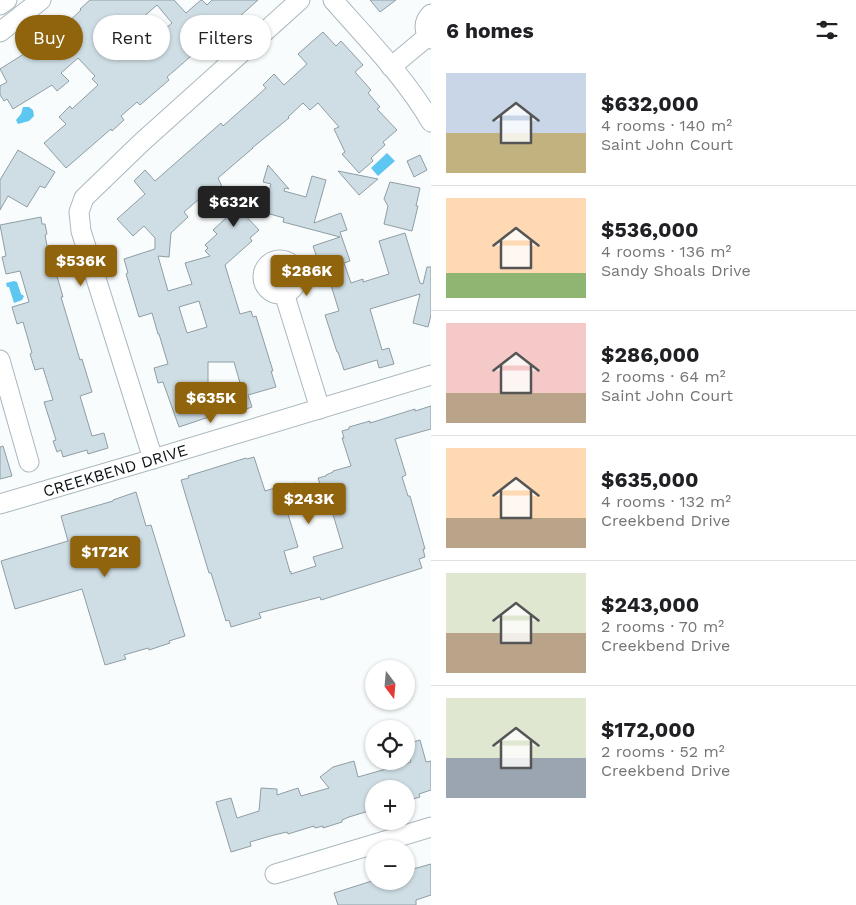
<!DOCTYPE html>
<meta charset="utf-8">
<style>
body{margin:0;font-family:"Work Sans",sans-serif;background:#f2f2f2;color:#202124;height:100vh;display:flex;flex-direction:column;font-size:19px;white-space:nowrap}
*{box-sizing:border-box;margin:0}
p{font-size:16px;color:#757577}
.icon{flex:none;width:28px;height:28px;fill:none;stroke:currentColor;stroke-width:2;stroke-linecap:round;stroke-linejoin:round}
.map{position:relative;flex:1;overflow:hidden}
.panel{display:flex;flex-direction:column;background:#fff;width:425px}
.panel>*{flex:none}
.guide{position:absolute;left:15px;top:15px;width:340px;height:45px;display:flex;gap:10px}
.needle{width:32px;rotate:164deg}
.controls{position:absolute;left:365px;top:660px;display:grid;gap:10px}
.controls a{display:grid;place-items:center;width:50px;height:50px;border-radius:50%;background:#fff;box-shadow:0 1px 4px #0004;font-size:25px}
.price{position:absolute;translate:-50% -42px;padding:0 11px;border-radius:5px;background:#90640c;color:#fff;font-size:16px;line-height:32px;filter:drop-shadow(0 1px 2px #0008)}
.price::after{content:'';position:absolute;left:50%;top:30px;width:15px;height:11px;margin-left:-8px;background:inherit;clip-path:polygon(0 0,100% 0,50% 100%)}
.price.selected{background:#222;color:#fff}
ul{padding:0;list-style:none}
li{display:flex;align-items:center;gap:15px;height:125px;padding:0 15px}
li+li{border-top:1px solid #e0e0e0}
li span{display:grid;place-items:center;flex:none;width:140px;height:100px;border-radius:0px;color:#555}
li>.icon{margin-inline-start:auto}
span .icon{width:60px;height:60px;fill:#fffc;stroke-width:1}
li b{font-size:21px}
h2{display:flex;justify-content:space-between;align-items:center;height:60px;padding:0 15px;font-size:21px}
.tag{padding:0 18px;border-radius:22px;background:#fff;box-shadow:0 1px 4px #0004;font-size:18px;line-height:45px}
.tag.selected{background:#90640c;color:#fff}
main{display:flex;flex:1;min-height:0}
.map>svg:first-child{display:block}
.water{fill:#5dc6f1}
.building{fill:#cfdee5;stroke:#8f9da4;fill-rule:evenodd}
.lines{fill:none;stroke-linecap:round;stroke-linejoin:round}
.minor-casing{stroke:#a9b8bf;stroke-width:21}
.minor{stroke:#fff;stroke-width:19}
.labels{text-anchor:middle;stroke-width:5;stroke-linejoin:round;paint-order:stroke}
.street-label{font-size:16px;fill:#0a0f12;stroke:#fff}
</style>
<main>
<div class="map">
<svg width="431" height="905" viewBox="0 0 431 905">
<rect width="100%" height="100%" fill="#f9fcfd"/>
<!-- water -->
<path class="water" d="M23 107H29L33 110 34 116 29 121 18 124 16 120 21 114Z
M387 153 395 161 378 176 371 168Z
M14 281 17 282 21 294 24 296 22 300 14 303 9 287H7L6 283Z"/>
<!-- building -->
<path class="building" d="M90 0H174L186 13 201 0H202L207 5 212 0H258L200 52 198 50 167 77 169 80 140 105 137 102 121 116 124 120 112 131 111 129 66 168 44 143 66 124 59 117 70 106 72 109 98 85 92 79 95 76 78 58 61 73 69 81 57 91 52 85 13 109 7 99 4 101 0 95V86L7 82 0 69 35 47 62 23 64 26 81 10 80 9ZM157 5 172 23 147 44 132 27Z
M370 0H396L380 12Z
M323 32 336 46 341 41 363 65 355 72 371 90 368 93 380 107 377 109 397 130 383 142 385 145 371 158 373 161 359 173 342 154 345 152 334 129 339 127 318 103 310 110 303 103 288 117 289 118 252 148H253L218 178 224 191 208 199 206 193 184 212 188 217 171 233 169 257 158 256 168 291 192 284 185 263 210 256 205 251 208 248 205 245 217 234 213 230 236 209 232 208 225 200 235 191 256 215 241 211 259 230 250 238 252 241 225 265 240 314 251 311 253 317 256 316 273 371H271L276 387 248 395 252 407 235 413 229 394 242 390 234 362H208V410H207L209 417 179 427 163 382 158 383 154 368 168 364 159 334H158L152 313 139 317 126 274 128 273 124 259 155 249V238L144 226 133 236 117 219 145 194 134 181 145 170 155 181 221 123 223 126 266 88 263 85 274 74 284 85 307 64 298 54ZM199 301 207 327 187 333 179 307Z
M18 150 55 172 45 188 40 186 27 207 8 196 0 210V180Z
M420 155 427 170 414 177 407 161Z
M268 165 289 189 285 188 284 191 306 197 312 176 326 180 314 223 341 213 347 230 340 232 350 261 344 263 351 283 363 279V282L389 274 379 241 405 233 420 283 423 284 427 267H431V315L428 327 413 323 420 294 370 309 382 350 389 348 394 364 379 368 377 360 344 370 338 352H337L325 315 339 311 330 282 328 283 322 266 320 267 313 246 340 237 283 222 284 218 263 212 271 184 263 182Z
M338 171 378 179 359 195Z
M390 182 420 188 416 206H418L412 231 384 224 388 206 384 199Z
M41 217 42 224H45L47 234 45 235 51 267 54 266 63 297H61L80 360 82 359 92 392 80 396 92 436 104 433 108 448 88 454 87 450 63 457 61 450 57 452 53 441 56 440 44 402 53 400 43 368 35 370 30 354 32 353 23 322 17 324 12 307 29 302 20 271 6 274 2 257 6 256 0 225Z
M431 406V429L395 439 406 475 402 477 408 496H410L425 549H423L425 557 419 559 422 568 321 600 320 597 259 613 261 618 231 627 229 620 226 621 211 573H209L181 480 189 478 188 476 246 458 247 459 254 457 265 491 288 484 289 486 296 483 299 491 320 484 318 478 326 476V475L333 472V471L351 466 342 438H344L342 431 349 429V427L370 421V423L415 409V411ZM329 501 343 548 313 557 316 566 291 574V571L290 572 284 551 298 547 287 511 316 502 317 505Z
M3 446 12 476 0 479V447Z
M136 492 146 526 151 525 185 636 169 641 170 643 149 650 148 648 124 655 126 659 105 665 82 589 15 609 1 561 68 541 61 516 113 501V500Z
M420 740 426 762 431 761V790L419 794 420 797 406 801V789H374V803L371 804 372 810 349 817 342 820V822L323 828V826L315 828 314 826 288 834 287 832 274 835 250 842 251 846 231 852 216 802 231 798 237 818 259 811 261 788 277 789V795L298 788 301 796 329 788 320 777 333 767 354 761 358 777 411 762 406 744Z
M431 864V895L416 900V905H338L334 893 372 881H406V871Z"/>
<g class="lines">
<!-- minor casing -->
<g class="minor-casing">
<g id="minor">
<path d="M333 0C367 39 405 77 431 122"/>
<path d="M0 5 7 0"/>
<path d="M431 14C423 22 423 31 431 39"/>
<path d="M0 32 41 0"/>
<path d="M391 67 428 36"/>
<circle cx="280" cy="277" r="17"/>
<path d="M284 293 320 409"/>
<path d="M0 360 29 462"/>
<path d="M153 459 81 231 79 212 84 198 142 142 300 0"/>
<path id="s1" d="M0 504 153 459 431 375"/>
<path d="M275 874 431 827"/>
</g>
</g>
<!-- minor -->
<use href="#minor" class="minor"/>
</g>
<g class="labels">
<!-- street labels -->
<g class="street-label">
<text dy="6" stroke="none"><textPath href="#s1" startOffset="120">CREEKBEND DRIVE</textPath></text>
</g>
</g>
</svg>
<div class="controls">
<a><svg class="needle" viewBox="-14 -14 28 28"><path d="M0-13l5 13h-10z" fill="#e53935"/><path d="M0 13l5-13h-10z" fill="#757577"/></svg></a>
<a><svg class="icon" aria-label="locate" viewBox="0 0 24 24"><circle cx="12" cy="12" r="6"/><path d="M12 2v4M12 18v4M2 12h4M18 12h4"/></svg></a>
<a>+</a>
<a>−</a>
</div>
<b class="price selected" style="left:234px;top:228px">$632K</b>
<b class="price" style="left:81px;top:287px">$536K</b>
<b class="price" style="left:307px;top:297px">$286K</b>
<b class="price" style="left:211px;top:424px">$635K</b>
<b class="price" style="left:309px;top:525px">$243K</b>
<b class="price" style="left:105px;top:578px">$172K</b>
<div class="guide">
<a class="tag selected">Buy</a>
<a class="tag">Rent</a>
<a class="tag">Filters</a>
</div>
</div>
<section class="panel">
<h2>6 homes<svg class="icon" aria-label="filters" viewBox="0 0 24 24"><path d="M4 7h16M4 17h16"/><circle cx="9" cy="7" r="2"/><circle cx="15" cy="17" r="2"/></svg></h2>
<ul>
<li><span style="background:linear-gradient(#c9d6e8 60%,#c2b280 0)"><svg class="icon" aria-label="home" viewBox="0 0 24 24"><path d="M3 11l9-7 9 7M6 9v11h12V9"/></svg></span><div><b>$632,000</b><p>4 rooms · 140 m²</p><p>Saint John Court</p></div></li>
<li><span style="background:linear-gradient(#ffd9b3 75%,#8fb573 0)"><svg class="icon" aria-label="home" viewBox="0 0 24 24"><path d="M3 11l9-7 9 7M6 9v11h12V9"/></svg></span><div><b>$536,000</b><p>4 rooms · 136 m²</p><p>Sandy Shoals Drive</p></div></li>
<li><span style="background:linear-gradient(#f6c9c9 70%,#b9a48a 0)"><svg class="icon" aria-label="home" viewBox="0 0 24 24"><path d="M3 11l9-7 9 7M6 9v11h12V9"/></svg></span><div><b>$286,000</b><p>2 rooms · 64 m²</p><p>Saint John Court</p></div></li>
<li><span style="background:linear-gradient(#ffd9b3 70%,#b9a48a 0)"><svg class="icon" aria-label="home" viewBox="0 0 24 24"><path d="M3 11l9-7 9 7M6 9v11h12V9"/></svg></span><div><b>$635,000</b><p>4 rooms · 132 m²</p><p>Creekbend Drive</p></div></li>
<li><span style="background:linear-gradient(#dfe7d0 60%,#b9a48a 0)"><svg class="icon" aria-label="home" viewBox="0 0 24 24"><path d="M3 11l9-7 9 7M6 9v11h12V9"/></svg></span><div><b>$243,000</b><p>2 rooms · 70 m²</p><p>Creekbend Drive</p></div></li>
<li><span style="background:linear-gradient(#dfe7d0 60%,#9aa5b1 0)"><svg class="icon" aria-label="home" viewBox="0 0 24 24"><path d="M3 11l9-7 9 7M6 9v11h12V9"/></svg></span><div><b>$172,000</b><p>2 rooms · 52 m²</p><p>Creekbend Drive</p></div></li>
</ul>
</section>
</main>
